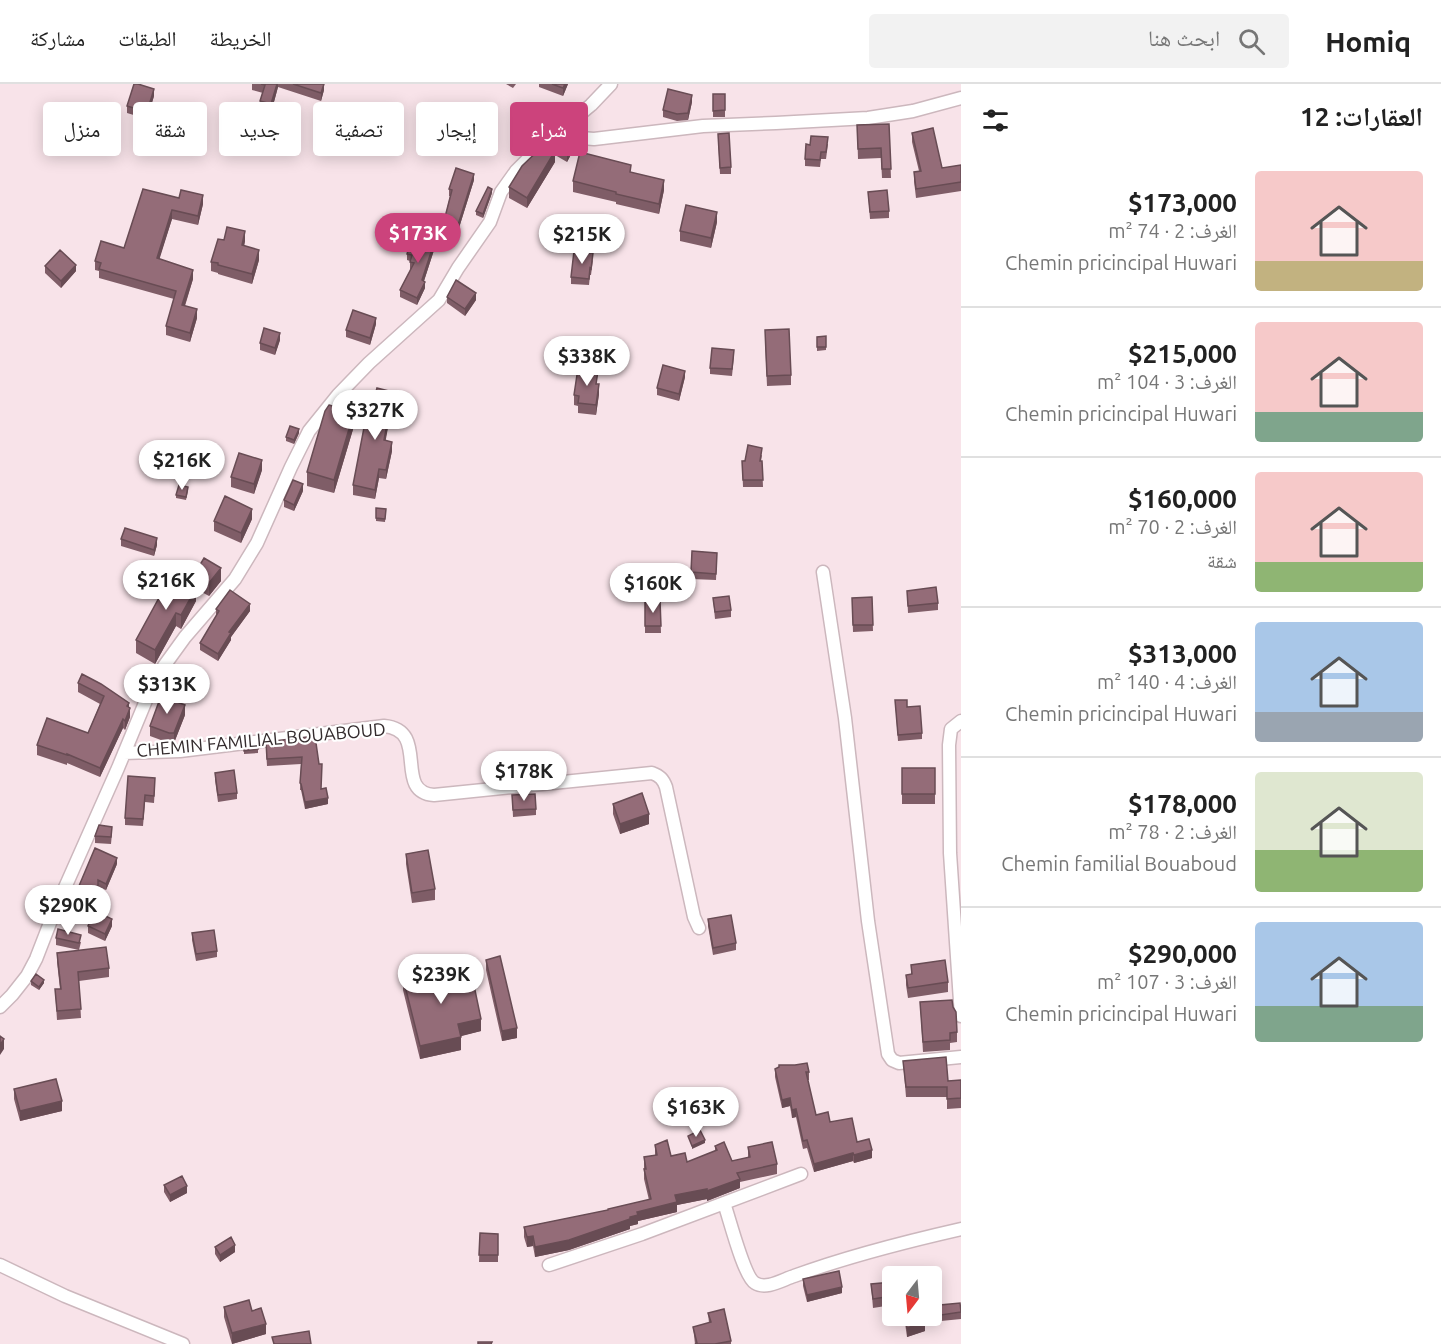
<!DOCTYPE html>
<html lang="ar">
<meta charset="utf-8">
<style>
body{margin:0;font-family:Ubuntu,"Noto Naskh Arabic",sans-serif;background:#f2f2f2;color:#222;direction:rtl;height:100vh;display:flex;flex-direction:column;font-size:22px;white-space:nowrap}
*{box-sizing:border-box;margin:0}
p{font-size:20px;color:#767676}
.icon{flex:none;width:33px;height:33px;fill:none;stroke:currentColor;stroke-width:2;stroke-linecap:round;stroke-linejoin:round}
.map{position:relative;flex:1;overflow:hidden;direction:ltr}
.side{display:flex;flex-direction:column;background:#fff;width:480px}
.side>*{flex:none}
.banner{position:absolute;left:18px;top:18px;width:570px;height:54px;direction:rtl;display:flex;gap:12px}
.needle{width:39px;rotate:196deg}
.controls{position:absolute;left:882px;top:1182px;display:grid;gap:12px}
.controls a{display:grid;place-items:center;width:60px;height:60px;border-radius:6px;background:#fff;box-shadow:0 3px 15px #0003;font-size:30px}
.price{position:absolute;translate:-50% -51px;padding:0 14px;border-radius:21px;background:#fff;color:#222;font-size:20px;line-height:39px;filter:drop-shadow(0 2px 3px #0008)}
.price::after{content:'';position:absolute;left:50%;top:36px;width:18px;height:14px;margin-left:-9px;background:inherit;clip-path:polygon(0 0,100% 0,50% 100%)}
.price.current{background:#cc437c;color:#fff}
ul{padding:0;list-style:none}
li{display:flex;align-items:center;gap:18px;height:150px;padding:0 18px}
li+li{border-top:2px solid #e0e0e0}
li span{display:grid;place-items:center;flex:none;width:168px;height:120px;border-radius:6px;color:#555}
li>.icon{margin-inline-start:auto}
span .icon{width:72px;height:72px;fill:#fffc;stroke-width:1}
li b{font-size:26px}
h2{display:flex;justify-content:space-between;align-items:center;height:72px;padding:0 18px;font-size:26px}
.pill{padding:0 21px;border-radius:6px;background:#fff;box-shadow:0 3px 15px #0003;font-size:21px;line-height:54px}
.pill.current{background:#cc437c;color:#fff}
header{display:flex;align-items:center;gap:36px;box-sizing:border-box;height:84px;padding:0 30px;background:#fff;border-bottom:2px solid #e0e0e0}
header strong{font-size:28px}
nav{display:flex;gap:33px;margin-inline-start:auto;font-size:21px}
.search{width:420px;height:54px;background:#f2f2f2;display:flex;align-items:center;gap:15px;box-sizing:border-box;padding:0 21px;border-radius:6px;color:#767676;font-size:22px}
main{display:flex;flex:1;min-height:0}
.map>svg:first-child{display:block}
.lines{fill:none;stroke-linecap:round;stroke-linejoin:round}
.minor-casing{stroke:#ccb7bd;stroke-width:15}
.minor{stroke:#fff;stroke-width:12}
.wall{fill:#7f5d67}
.shaded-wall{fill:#684c54}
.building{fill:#946c78;stroke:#684c54;stroke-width:1.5}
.labels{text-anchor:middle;stroke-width:4.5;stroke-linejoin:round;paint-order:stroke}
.street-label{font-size:18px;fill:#332b2d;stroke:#fff}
</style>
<header>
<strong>Homiq</strong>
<div class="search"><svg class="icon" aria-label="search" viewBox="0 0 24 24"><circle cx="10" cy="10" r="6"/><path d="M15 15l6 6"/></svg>ابحث هنا</div>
<nav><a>الخريطة</a><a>الطبقات</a><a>مشاركة</a></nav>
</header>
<main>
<section class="side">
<h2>العقارات: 12<svg class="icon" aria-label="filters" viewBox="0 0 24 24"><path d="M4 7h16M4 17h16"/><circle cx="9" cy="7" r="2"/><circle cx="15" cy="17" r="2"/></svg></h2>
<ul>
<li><span style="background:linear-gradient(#f6c9c9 75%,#c2b280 0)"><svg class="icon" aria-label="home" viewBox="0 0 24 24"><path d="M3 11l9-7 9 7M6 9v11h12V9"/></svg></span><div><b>$173,000</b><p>الغرف: 2 · 74 m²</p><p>Chemin pricincipal Huwari</p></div></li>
<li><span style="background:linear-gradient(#f6c9c9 75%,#7fa58c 0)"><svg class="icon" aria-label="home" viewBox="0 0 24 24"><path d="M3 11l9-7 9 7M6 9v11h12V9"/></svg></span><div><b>$215,000</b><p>الغرف: 3 · 104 m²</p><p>Chemin pricincipal Huwari</p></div></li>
<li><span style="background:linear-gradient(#f6c9c9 75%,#8fb573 0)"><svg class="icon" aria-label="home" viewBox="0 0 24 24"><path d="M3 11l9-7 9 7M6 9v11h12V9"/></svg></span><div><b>$160,000</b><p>الغرف: 2 · 70 m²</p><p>شقة</p></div></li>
<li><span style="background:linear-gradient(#a9c7e8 75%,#9aa5b1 0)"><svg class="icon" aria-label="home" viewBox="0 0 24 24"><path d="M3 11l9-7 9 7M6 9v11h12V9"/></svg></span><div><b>$313,000</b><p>الغرف: 4 · 140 m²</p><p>Chemin pricincipal Huwari</p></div></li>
<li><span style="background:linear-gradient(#dfe7d0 65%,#8fb573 0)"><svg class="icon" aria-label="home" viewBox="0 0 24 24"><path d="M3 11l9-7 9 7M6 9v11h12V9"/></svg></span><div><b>$178,000</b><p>الغرف: 2 · 78 m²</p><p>Chemin familial Bouaboud</p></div></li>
<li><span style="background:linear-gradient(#a9c7e8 70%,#7fa58c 0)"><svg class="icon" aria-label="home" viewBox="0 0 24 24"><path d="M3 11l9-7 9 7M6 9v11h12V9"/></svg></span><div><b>$290,000</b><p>الغرف: 3 · 107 m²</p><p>Chemin pricincipal Huwari</p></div></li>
</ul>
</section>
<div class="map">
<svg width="961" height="1260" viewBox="0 0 961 1260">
<rect width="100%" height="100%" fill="#f8e3e9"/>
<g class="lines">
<!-- minor casing -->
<g class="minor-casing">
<path id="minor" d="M559 48 581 54 594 55 703 42 776 39 868 34 913 27 961 14
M823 488 845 634 868 837 888 970 892 976 899 979 961 973
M961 637 951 645 949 661 950 769 961 932
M124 669 180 667 384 642C431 646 392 708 434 711L652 689C660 692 663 695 666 703L694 833 699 844
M0 923 12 911 27 892 36 875 55 826 118 684 147 614 164 582 185 553 235 495 257 459 291 383 309 347 338 311 369 279 439 216 458 184 490 138 501 108 516 87 537 66 591 21 611 0
M724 1119C729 1133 744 1193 755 1199 766 1206 782 1196 794 1192 848 1172 904 1158 961 1145
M0 1181 65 1212 183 1260
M549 1181 642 1150 801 1090"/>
</g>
<!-- minor -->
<use href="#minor" class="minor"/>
</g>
<!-- wall -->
<path class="wall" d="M252 0H324V6L321 17 278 3 271 29 260 25V17L263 9 252 6Z
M506 0H516L513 4Z
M539 0H568L563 12 539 3Z
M713 10H725V33H713Z
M154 12 147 35 127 29V22Z
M692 18 688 36 677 37 663 33V26Z
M889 40 891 94H882L881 74 858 75 857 41Z
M912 49 942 84 961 81V107L916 114 914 97V88L919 87 912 58Z
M718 56 731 83V90H720Z
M828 60 826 75H821L820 83 805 82V75L810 61Z
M576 61 567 78 555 71V78L527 124 509 114V103L551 65V62Z
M631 88 664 106 659 130 616 120V118L573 108V97Z
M474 96 458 147 444 144V137L450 112H449V105Z
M143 105 203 120 198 141 172 135 159 175 193 195 185 222 197 234 190 258 166 251V242L174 215 99 194V187L95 186V177L124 164Z
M868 108 889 127V134L870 135Z
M492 109 483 134 476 131V127Z
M717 138 711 164 680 157V147Z
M403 139H420L418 149 403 146Z
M224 156 245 157 244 162 259 176 252 200 218 190V189L211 187V178Z
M435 163 424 197 425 204 417 221 400 213V206L411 185H410V177L407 176V170Z
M593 176 591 191H590L589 201 571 200V193Z
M45 182 76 187 61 204 45 189Z
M447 213 476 216 465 232 447 219Z
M376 240 370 261 346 253V246Z
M826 252V266L817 267V253Z
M280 256 275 271 260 266V259Z
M765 256 791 291V301L767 302Z
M734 272 732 292 710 290V284Z
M685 293 679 317 657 311V304Z
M597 300 599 310 596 331 578 329V322L574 321V311Z
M397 318 392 339 389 338 385 357 392 367 386 395 379 394 375 415 353 411V401L370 329Z
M354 342 334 409 307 402V388Z
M299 349 294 360 286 357V353Z
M762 371 761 377H762L763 403H743L742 377Z
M262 386 254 410 231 403V393Z
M188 407 186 416 176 414V411Z
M303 407 294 427 284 423V416Z
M376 424 386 425 385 438 376 437Z
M252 435 241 459 214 447V437Z
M121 455 157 461 154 472 121 462Z
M692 467 717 469 716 496 691 495Z
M194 491 221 497 209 512 196 505V517L181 545 176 542 155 580 136 569V556L194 503Z
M659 495 675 509V516L662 518 659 502Z
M907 507 938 519V526L908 529Z
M872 513 873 547 853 548 852 514Z
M713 514 731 526V533L715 535Z
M660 517 661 549H645V518Z
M216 525 250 527 231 553V556L218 577 200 566V559L216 532Z
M78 599 129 623 130 633 125 646 123 644 100 693 67 679V681L37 671V661L88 649 100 620 78 608Z
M895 616 907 623 922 649V655L898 657Z
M185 631 174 659H169L150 652V642Z
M315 652 321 704 328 720 305 725 301 706H300L301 680 267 682 266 665Z
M258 662V669L244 670V664Z
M902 684H935V720H902Z
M215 689 237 709V715L218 718 215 696Z
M155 701 154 719 145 718 143 742 125 741V734Z
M512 711 536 725V731L513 733Z
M613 720 649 740 620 750 613 730Z
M112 749 111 760 95 759V752Z
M406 770 435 805V816L412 819 406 780Z
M117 780 106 806 98 803V816H76V809Z
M708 835 736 859V866L713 871 708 842Z
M88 842H112L105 857 88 849Z
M192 849 217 867V873L196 877 192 856Z
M56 854 81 858 79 866 56 861Z
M57 869 109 884V893L79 897 81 934 57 936 55 905H60L57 878Z
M486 876 517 954 502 957 486 886Z
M911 881 948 898V908L908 914 906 901V891L911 890Z
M403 894 448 897 481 947 460 952 461 966 420 975 403 906Z
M31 897 44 899 39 906 31 901Z
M920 918 953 923 957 948V958L950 959V966L923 968Z
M903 977 948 997 961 996V1024L947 1025V1013H906Z
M779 983 809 988V996H807L816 1031 830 1038 857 1058 872 1074 854 1079 853 1077 814 1088 807 1064 803 1065 796 1033 792 1034 790 1022 782 1024 775 993V985Z
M14 1005 62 1027 20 1037 14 1015Z
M670 1020 688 1036 678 1042 670 1027Z
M655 1061 671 1072 687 1078 715 1067V1062L732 1077 748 1074V1063L777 1080V1090L740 1098V1104L707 1117V1115L677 1121V1128L638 1137V1140L630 1142V1145L569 1166 535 1173 533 1162 527 1163 524 1153V1143L608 1126 649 1116 644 1095V1073L655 1071Z
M164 1101 187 1109 170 1118 164 1108Z
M480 1149 498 1150V1178H479Z
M215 1163 235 1168 220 1178 215 1170Z
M803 1195 842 1209 807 1218 803 1202Z
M932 1196 940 1216V1224L932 1226Z
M892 1198V1221L873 1224 871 1200Z
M940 1221 961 1228V1235L941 1237Z
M224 1223 252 1227 266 1250 232 1260 224 1233Z
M708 1229 731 1257V1260H695L693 1243 709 1239Z
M904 1232H923L925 1247 907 1253Z"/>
<!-- shaded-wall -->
<path class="shaded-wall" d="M277 0H278V3L271 29V20Z
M324 0V6L321 17V9Z
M565 0H568L563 12V4Z
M154 5V12L147 35V28Z
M692 11V18L688 36V29Z
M576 55V61L567 78V71Z
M555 67V78L527 124V114Z
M474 90V96L458 147V141Z
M664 96V106L659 130V120Z
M492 105V109L483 134V130Z
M203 111V120L198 141V132Z
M172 126V135L157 183V174Z
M717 128V138L711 164V154Z
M245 147V157L242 171V161Z
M435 156V163L422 203V196Z
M259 166V176L252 200V190Z
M76 181V187L61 204V197Z
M193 186V195L182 230V221Z
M425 198V204L417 221V214Z
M476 209V216L465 232V225Z
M197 225V234L190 258V249Z
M376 234V240L370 261V254Z
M280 249V256L275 271V264Z
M685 287V293L679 317V310Z
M599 300V310L596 331V321Z
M397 309V318L392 339V329Z
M354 328V342L334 409V396Z
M389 329V338L384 366V356Z
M299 345V349L294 360V356Z
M392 358V367L386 395V386Z
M262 376V386L254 410V400Z
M379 385V394L375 415V406Z
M303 400V407L294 427V421Z
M252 425V435L241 459V449Z
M157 454V461L154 472V466Z
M221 484V497L209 512V499Z
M196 504V517L181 545V531Z
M250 520V527L231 553V556L218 577V570L229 548Z
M176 529V542L155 580V566Z
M129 619V627L130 624V633L125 646V637L127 622Z
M185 621V631L174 659V649Z
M123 635V644L100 693V684Z
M328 714V720L305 725V718Z
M649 730V740L620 750V740Z
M117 774V780L106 806V800Z
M112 835V842L105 857V850Z
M44 896V899L39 906V903Z
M481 935V947L458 953V940Z
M517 944V954L502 957V947Z
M461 953V966L420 975V962Z
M4 955V965L0 971V961Z
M790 1014V1022L782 1024V1016Z
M62 1017V1027L20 1037V1027Z
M796 1025V1033L792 1034V1026Z
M688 1029V1036L678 1042V1035Z
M705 1056V1059L692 1065V1062Z
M872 1066V1074L854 1079V1071Z
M853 1069V1077L814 1088V1080Z
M740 1095V1104L707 1117V1107Z
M187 1102V1109L170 1118V1111Z
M707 1105V1115L677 1121V1128L638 1137V1140L630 1142V1145L569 1166 535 1173V1163L630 1133 637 1128 675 1111Z
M533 1152V1162L527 1163V1153Z
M235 1161V1168L220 1178V1171Z
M842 1203V1209L807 1218V1211Z
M925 1238V1247L907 1253V1244Z
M266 1240V1250L232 1260V1249Z"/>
<!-- building -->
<path class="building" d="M134 0H138L154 5 147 28 127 22Z
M261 0H277L271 20 260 17 265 1Z
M293 0H324L321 9Z
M552 0H565L563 4Z
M668 5 692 11 688 29 677 30 663 26Z
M713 10H725V26L713 27Z
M889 40 891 85H882L881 64 858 65 857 41Z
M933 44 942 84 961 81V98L916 105 914 88 921 87 912 49Z
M729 49 731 83 720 84 718 50Z
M561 50 576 55 567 71 551 62 555 55Z
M811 52 828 53 826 68H821L820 76 805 75 806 60 810 61Z
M544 61 555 67 527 114 509 103 522 82Z
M580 68 631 81 630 88 664 96 659 120 616 110V108L573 97Z
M456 84 474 90 458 141 444 137 452 106 449 105Z
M488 103 492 105 483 130 476 127Z
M143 105 179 114 181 106 203 111 198 132 172 126 157 174 193 186 182 221 197 225 190 249 166 242 176 207 99 185 101 179 95 177 101 157 124 164Z
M887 106 889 127 870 128 868 108Z
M686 121 717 128 711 154 680 147Z
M405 130 420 132 418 142 403 139Z
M227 143 245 147 242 161 259 166 252 190 218 181V179L211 178 218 155 224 156Z
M414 149 435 156 422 196 425 198 417 214 400 206 414 179 410 178 412 171 407 170Z
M60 166 76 181 61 197 45 182Z
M574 167 593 169 591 185 590 184 589 195 571 193Z
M456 196 476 209 465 225 447 213Z
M353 226 376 234 370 254 346 246Z
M264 244 280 249 275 264 260 259Z
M789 245 791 291 767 292 765 246Z
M826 252V263H817V253Z
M712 264 734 266 732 285 710 284Z
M663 281 685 287 679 310 657 304Z
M578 284 598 287 596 300H599L596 321 578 319 579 312 574 311Z
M377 304 397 309 392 329H389L384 356 392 358 386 386 379 385 375 406 353 401 367 328 370 329Z
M329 321 354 328 334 396 307 388 325 327Z
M290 342 299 345 294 356 286 353Z
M748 361 762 364 760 377H762L763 396H743L742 377H745Z
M239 369 262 376 254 400 231 393Z
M293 396 303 400 294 421 284 416Z
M179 401 188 403 186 413 176 411Z
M225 412 252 425 241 449 214 437Z
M376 424 386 425 385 435 376 434Z
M125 444 157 454 154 466 121 455Z
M692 467 717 469 716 490 691 488Z
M204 474 221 484 209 499 194 491Z
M172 490 196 504 181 531 176 529 155 566 136 556Z
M672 493 675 509 662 511 659 495Z
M936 503 938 519 908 522 907 507Z
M230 506 250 520 229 548 231 549 218 570 200 559 219 527 216 525Z
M729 512 731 526 715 528 713 514Z
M872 513 873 541H853L852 514Z
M660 517 661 542H645V518Z
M82 590 101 600 129 619 127 622 130 624 125 637 123 635 100 684 67 670V671L37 661 47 634 88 649 104 612 78 599Z
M161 612 185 621 174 649H169L150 642Z
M895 616H907V623L920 622 922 649 898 651Z
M315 652 319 680H322L321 705 326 704 328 714 305 718 301 700 300 699 302 673 267 675 266 658Z
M258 662V665L244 667V664Z
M902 684H935V710H902Z
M234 686 237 709 218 711 215 689Z
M128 692 155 694 154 712 145 711 143 735 125 734Z
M642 709 649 730 620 740 613 720Z
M535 710 536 725 513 726 512 711Z
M99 741 112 743 111 753 95 752Z
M95 764 117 774 106 800 98 796V810L76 809Z
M428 766 435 805 412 809 406 770Z
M95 827 112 835 105 850 88 842Z
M731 831 736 859 713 864 708 835Z
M58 845 81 851 79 859 56 854Z
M214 846 217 867 196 870 192 849Z
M106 863 109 884 78 888 81 925 57 927 55 905H61L57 869Z
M500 872 517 944 502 947 486 876Z
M945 876 948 898 908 904 906 891 912 890 911 881Z
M445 884 448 897 472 892 481 935 458 940 461 953 420 962 403 894Z
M36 890 44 896 39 903 31 897Z
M952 916 953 923 956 928 957 948 950 949V956L923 958 920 918Z
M0 952 4 955 0 961Z
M946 973 948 997 961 996V1014L947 1015V1003H906L903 977Z
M807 979 809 988H806L816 1031 828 1028 830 1038 852 1034 857 1058 869 1055 872 1066 854 1071 853 1069 814 1080 807 1056 803 1057 796 1025 792 1026 790 1014 782 1016 775 985 779 983V981H795Z
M56 995 62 1017 20 1027 14 1005Z
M680 1015 688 1029 678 1035 670 1020Z
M700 1046 705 1056 692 1062 688 1052Z
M667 1056 671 1072 685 1069 687 1078 717 1066 715 1062 724 1058 732 1077 750 1073 748 1063 772 1058 777 1080 737 1089 740 1095 707 1107V1105L675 1111 677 1118 637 1128 638 1131 630 1133V1135L569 1156 535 1163 533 1152 527 1153 524 1143 608 1126V1125L651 1115 644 1085H646L644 1073 657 1071 655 1061Z
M182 1092 187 1102 170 1111 164 1101Z
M480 1149 498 1150V1171H479Z
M231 1153 235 1161 220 1171 215 1163Z
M839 1187 842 1203 807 1211 803 1195Z
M936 1195 940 1216 932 1217V1196Z
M892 1198V1212L873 1215 871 1200Z
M249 1216 252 1227 261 1224 266 1240 232 1249 224 1223Z
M960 1219 961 1228 941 1231 940 1221Z
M724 1225 731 1257 715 1260H695L697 1259 693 1243 711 1238 708 1229Z
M905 1232H923L925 1238 907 1244Z
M309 1247 311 1260H274L272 1253Z
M478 1258H492L491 1260H478Z"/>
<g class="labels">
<!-- street labels -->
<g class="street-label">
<text transform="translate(261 656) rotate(-5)" y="6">CHEMIN FAMILIAL BOUABOUD</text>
</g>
</g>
</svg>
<div class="controls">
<a><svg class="needle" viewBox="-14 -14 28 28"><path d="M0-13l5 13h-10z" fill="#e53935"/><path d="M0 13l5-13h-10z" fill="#767676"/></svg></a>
</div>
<b class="price current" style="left:418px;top:180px">$173K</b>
<b class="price" style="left:582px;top:181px">$215K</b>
<b class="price" style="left:587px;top:303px">$338K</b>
<b class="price" style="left:375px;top:357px">$327K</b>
<b class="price" style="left:182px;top:407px">$216K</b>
<b class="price" style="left:166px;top:527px">$216K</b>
<b class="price" style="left:653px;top:530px">$160K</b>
<b class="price" style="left:167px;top:631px">$313K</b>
<b class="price" style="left:524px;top:718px">$178K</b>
<b class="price" style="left:68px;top:852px">$290K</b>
<b class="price" style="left:441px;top:921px">$239K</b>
<b class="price" style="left:696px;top:1054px">$163K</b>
<div class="banner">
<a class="pill current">شراء</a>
<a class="pill">إيجار</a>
<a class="pill">تصفية</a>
<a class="pill">جديد</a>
<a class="pill">شقة</a>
<a class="pill">منزل</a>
</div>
</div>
</main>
